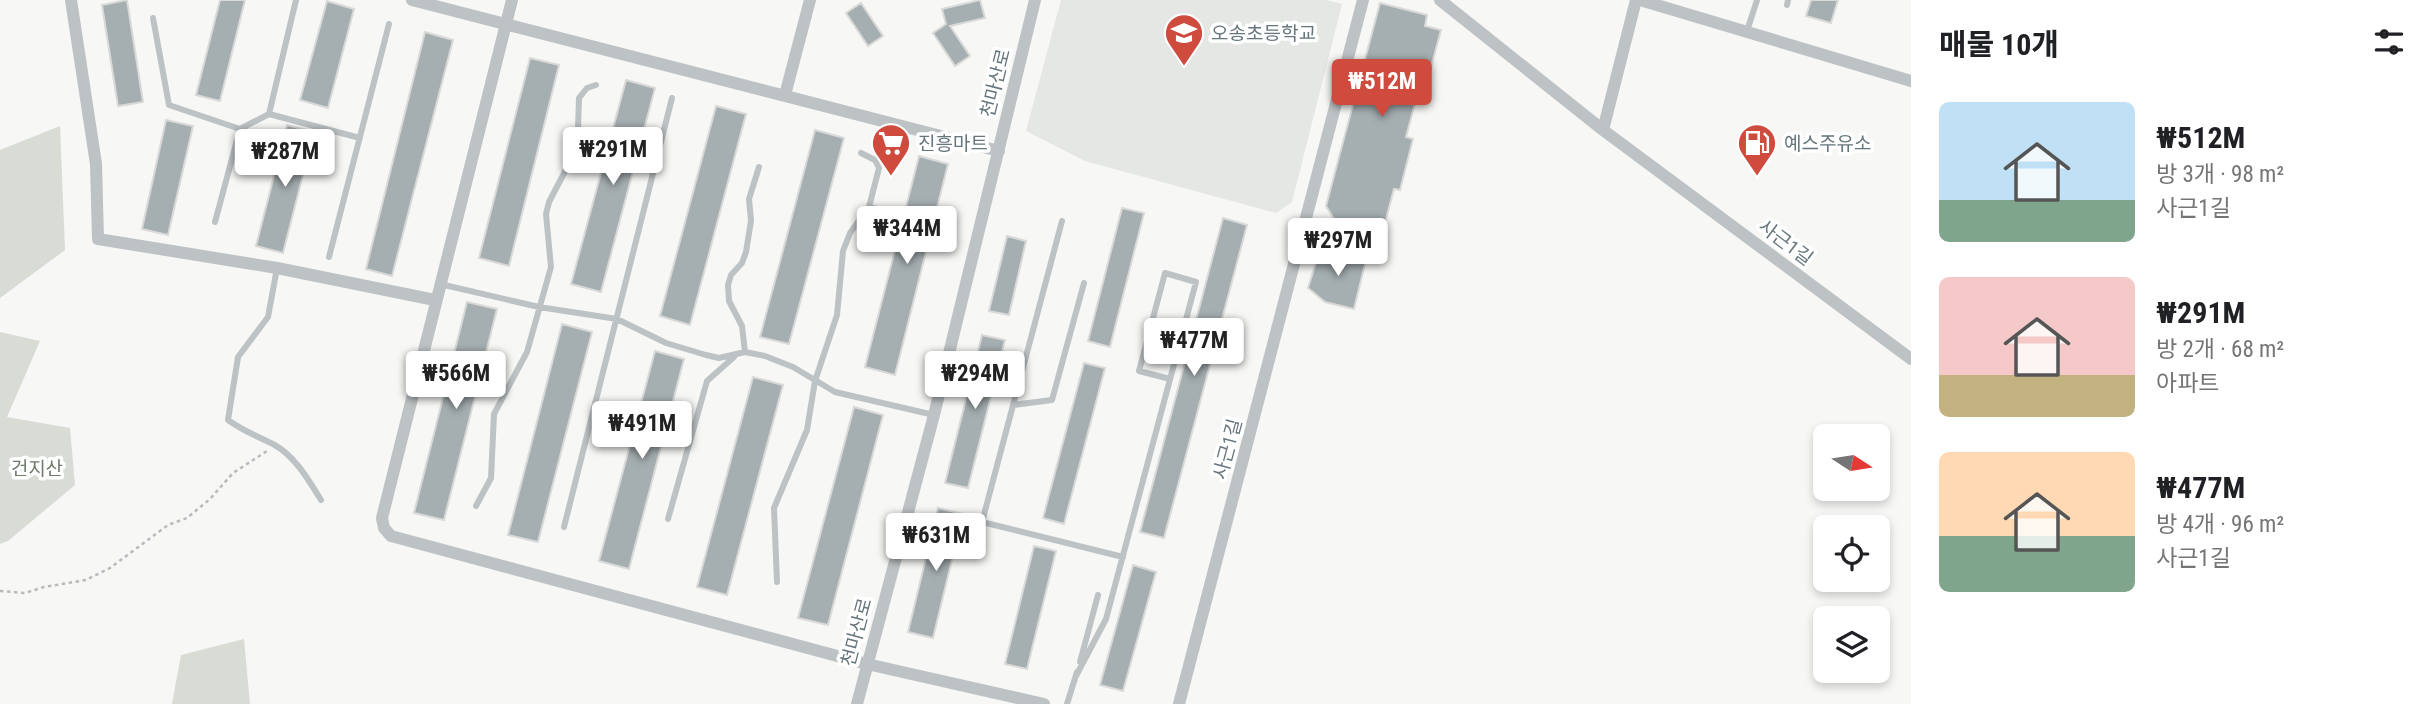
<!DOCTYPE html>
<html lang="ko">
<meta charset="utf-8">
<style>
body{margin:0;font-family:"Roboto Condensed","Noto Sans KR",sans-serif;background:#f6f6f6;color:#202124;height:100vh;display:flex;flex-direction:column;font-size:26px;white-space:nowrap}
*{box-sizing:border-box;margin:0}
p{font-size:23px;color:#757577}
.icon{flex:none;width:38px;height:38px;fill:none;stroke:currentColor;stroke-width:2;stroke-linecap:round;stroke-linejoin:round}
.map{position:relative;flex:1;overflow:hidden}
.details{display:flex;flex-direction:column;background:#fff;width:525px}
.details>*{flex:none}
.needle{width:46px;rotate:102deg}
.controls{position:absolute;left:1813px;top:424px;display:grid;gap:14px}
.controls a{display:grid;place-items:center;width:77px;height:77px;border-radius:10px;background:#fff;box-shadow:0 4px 10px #0003;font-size:35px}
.price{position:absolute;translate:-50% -60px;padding:0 16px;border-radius:7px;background:#fff;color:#222;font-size:23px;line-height:46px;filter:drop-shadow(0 2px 4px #0008)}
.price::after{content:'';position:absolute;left:50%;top:42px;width:21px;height:16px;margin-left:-10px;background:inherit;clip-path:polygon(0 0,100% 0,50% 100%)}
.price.active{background:#ce4b3e;color:#fff}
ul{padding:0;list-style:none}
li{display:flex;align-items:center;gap:21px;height:175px;padding:0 28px}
li span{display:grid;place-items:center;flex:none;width:196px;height:140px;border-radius:10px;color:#555}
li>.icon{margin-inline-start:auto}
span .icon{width:84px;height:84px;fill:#fffc;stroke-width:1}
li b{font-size:30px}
h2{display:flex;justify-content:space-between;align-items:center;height:84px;padding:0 28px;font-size:30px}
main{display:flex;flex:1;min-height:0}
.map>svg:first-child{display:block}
.built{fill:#e5e7e5}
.green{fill:#d8dcd5}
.building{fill:#a5aeb1;stroke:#d9d9d8;stroke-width:2}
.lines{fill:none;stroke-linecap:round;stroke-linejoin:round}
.path{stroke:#b7bbbc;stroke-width:2.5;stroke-dasharray:3.5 3.5;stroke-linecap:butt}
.service{stroke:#bdc2c4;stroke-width:6}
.minor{stroke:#bdc2c4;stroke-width:12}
.labels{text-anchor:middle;stroke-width:7;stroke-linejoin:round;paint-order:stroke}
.poi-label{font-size:19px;fill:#66767c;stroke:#fff;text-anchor:start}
.street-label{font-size:19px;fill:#66767c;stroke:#fff}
.park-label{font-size:19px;fill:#6f7a68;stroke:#fff}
</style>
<main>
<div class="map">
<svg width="1911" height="704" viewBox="0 0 1911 704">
<rect width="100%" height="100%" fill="#f7f7f5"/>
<!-- built -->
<path class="built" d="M1061 0H1326L1342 4 1292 202 1276 213 1085 161 1026 131Z"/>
<!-- green -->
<path class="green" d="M60 126 65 250 0 298V150Z
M0 332 40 341 7 417 70 428 75 485 8 541 0 544Z
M244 639 250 704H172L181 655Z"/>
<!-- building -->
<path class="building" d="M127 0 143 102 118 106 102 5Z
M220 0H245L220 101 196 95Z
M980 0 985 18 950 26 970 56 955 66 933 33 946 24 942 9Z
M1811 0H1838L1831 23 1806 16Z
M327 1 354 9 328 108 300 100Z
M861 3 883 36 868 46 846 13Z
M1380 3 1427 15 1425 26 1441 30 1423 97 1417 96 1406 137 1413 139 1400 190 1394 189 1382 234 1336 222 1326 206Z
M425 32 453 40 392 276 366 269Z
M530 58 559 65 509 266 479 258Z
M626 80 655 88 601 292 571 284Z
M716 106 746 114 690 325 660 316Z
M166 120 193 126 168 235 142 229Z
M287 125 314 132 283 253 256 246Z
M815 130 844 138 789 344 760 337Z
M919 156 948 164 895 375 865 367Z
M1122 208 1144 213 1110 347 1088 341Z
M1223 218 1247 225 1164 538 1140 532Z
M1007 236 1026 241 1009 315 989 311Z
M1331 251 1361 257 1365 264 1354 309 1325 302 1308 288 1318 256Z
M467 302 497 309 444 520 414 513Z
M562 324 592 332 538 542 508 535Z
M982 335 1005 340 968 488 945 483Z
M655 351 684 359 629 569 599 561Z
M1084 363 1105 368 1064 524 1043 518Z
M753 377 783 385 727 595 697 587Z
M854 407 883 415 828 625 798 618Z
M938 508 963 514 933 638 908 632Z
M1034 546 1056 551 1027 669 1005 664Z
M1133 565 1156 572 1123 691 1100 685Z"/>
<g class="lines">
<!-- path -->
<path class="path" d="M0 591 25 593 44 587 86 580 110 568 168 525 187 518 210 499 233 473 267 451"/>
<!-- service -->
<path class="service" d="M1787 5 1788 0
M153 18 169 105 240 129
M1747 31 1757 0
M269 114 296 0
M869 207 899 214
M1062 221 982 522 1123 557
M215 222 240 129 269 114 360 138
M329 257 389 24
M277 268 268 317 238 357 228 420C243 431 257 436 273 444 295 456 308 479 321 500
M440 284 539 307 617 319 666 343 706 355 719 358 745 352 765 356 793 367 835 392 934 415
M745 352 742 326 729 301 728 285 731 275 742 263 746 252 751 221 749 199 759 167
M1013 405 1052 400 1084 283
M476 506 491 478 494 414 527 352 551 267 546 214 549 202 572 158 578 128 579 98 587 88 596 85
M668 519 707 381 734 357
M564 527 672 98
M777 582 774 508 807 430 815 381 837 315 843 251 850 233 869 207 879 168 875 160 861 153
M1080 662 1098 595
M1076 676 1106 619 1196 282 1165 273 1139 371 1170 379
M1067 704 1077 672"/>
<!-- minor -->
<path class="minor" d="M71 0 96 164 98 239 277 268 435 300
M412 0 999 151
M512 0 382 518 384 528 391 536 867 664 1044 704
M1440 0 1603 130 1911 359
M1640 0 1911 81
M785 95 810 0
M1603 130 1636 0
M857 704 934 415 1035 0
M1179 704 1363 0"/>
</g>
<!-- icons -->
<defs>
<g id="school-pin" transform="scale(2.0125)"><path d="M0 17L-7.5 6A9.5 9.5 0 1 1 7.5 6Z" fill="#ce4b3e" stroke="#fff"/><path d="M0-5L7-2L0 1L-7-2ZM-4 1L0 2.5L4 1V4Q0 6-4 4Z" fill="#fff"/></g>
<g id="supermarket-pin" transform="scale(2.0125)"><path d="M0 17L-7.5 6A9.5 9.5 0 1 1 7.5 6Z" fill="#ce4b3e" stroke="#fff"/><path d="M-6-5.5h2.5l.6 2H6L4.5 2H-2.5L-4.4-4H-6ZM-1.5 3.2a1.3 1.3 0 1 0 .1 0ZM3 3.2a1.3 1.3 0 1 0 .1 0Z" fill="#fff"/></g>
<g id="fuel-pin" transform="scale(2.0125)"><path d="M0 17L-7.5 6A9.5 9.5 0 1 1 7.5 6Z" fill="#ce4b3e" stroke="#fff"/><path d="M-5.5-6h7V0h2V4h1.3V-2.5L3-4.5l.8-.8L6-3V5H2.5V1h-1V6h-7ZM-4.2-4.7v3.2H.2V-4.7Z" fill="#fff"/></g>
</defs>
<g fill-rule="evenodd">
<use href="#school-pin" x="1184" y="33"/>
<use href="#supermarket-pin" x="891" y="143"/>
<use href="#fuel-pin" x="1757" y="143"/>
</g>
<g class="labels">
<!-- poi labels -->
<g class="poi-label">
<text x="1211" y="40">오송초등학교</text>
<text x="918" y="150">진흥마트</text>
<text x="1784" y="150">예스주유소</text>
</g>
<!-- street labels -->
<g class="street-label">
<text transform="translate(995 83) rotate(-76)" y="7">천마산로</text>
<text transform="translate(1786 242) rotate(37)" y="7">사근1길</text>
<text transform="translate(1227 449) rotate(-75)" y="7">사근1길</text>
<text transform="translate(856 632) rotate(-75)" y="7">천마산로</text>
</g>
<!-- park labels -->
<g class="park-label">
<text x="37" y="475">건지산</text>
</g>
</g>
</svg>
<div class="controls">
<a><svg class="needle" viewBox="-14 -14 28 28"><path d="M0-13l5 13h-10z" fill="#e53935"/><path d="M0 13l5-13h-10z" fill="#757577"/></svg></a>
<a><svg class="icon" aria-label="locate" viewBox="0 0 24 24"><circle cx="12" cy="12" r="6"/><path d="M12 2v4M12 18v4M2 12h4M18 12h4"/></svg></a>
<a><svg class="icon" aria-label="layers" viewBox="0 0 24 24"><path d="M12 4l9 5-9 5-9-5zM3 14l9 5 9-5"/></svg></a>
</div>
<b class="price active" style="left:1382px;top:119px">₩512M</b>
<b class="price" style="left:613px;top:187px">₩291M</b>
<b class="price" style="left:285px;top:189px">₩287M</b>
<b class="price" style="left:907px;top:266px">₩344M</b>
<b class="price" style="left:1338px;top:278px">₩297M</b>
<b class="price" style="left:1194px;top:378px">₩477M</b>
<b class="price" style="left:456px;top:411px">₩566M</b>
<b class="price" style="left:975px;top:411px">₩294M</b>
<b class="price" style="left:642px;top:461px">₩491M</b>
<b class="price" style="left:936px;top:573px">₩631M</b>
</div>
<section class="details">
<h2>매물 10개<svg class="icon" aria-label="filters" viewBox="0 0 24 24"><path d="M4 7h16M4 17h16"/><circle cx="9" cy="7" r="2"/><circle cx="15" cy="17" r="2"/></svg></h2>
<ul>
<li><span style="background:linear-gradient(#bfe0f5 70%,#7fa58c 0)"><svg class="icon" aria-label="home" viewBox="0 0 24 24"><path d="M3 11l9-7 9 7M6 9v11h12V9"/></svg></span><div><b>₩512M</b><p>방 3개 · 98 m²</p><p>사근1길</p></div></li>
<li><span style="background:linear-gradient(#f6c9c9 70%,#c2b280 0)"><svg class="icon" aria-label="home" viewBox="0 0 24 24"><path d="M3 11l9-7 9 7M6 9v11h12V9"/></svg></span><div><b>₩291M</b><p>방 2개 · 68 m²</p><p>아파트</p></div></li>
<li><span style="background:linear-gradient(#ffd9b3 60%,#7fa58c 0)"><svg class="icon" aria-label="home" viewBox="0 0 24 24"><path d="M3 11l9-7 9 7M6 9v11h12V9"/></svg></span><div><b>₩477M</b><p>방 4개 · 96 m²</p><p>사근1길</p></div></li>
</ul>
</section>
</main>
